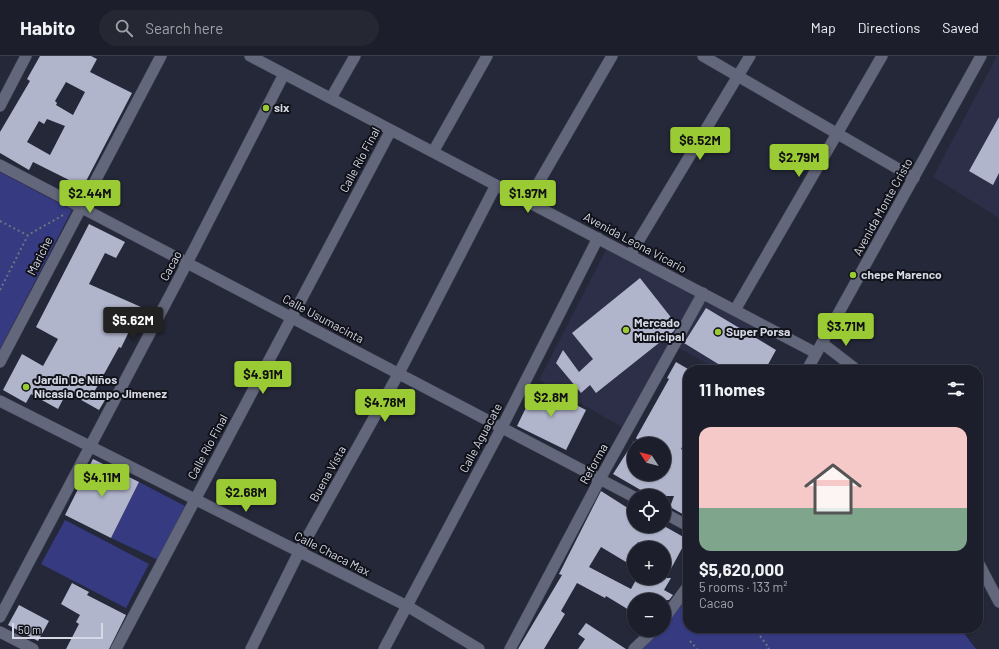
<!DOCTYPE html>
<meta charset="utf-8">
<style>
body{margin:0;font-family:Barlow,sans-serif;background:#252733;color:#f1f3f6;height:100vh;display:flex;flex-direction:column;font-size:15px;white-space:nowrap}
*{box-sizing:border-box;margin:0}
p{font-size:13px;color:#a0a2a9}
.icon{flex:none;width:22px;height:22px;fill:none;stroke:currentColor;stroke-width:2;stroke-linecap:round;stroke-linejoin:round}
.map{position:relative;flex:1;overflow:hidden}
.sheet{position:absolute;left:683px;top:309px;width:300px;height:268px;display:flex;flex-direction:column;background:#1c1e2b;border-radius:16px;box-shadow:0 1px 3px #0004,0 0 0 1px #3a3c47}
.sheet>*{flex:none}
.needle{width:26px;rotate:306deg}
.buttons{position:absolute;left:627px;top:381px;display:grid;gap:8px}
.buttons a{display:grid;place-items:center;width:44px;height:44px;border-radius:50%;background:#1c1e2b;box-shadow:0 1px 3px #0004,0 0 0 1px #3a3c47;font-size:20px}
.scale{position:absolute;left:12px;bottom:10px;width:91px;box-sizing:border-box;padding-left:4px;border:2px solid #d6d9e4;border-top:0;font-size:11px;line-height:14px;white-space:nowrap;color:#d6d9e4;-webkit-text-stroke:3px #101119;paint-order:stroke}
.price{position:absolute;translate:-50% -34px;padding:0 9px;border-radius:4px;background:#9acb35;color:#111;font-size:13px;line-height:26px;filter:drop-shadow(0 1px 2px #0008)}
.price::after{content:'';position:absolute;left:50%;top:24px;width:12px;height:9px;margin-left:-6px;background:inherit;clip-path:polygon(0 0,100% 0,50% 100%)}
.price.active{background:#222;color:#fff}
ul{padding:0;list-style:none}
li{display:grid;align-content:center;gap:8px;height:212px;padding:0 16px}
li span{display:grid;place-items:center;height:124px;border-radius:12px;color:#555}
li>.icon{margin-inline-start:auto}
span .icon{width:72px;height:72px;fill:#fffc;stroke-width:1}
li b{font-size:17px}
h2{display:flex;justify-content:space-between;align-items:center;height:48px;padding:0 16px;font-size:17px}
header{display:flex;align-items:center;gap:24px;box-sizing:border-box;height:56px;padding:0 20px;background:#1c1e2b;border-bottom:1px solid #3a3c47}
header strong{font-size:19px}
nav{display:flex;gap:22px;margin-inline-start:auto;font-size:14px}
.search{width:280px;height:36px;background:#252733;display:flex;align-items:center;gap:10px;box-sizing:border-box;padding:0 14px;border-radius:22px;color:#a0a2a9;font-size:15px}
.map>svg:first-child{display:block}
.built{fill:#2c2f47}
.green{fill:#353a81}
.building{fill:#b1b5cc;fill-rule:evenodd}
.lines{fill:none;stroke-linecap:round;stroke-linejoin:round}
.minor-casing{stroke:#424453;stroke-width:12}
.secondary-casing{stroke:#424453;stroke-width:12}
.path{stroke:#707382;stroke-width:2;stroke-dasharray:2 3;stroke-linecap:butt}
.minor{stroke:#63677b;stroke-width:11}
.secondary{stroke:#63677b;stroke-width:11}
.poi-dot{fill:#9acb35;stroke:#101119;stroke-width:1.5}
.labels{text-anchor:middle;stroke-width:4;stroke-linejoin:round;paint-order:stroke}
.poi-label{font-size:12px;font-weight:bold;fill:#d6d9e4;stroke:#101119;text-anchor:start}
.street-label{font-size:12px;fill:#d6d9e4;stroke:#101119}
</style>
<header>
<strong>Habito</strong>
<div class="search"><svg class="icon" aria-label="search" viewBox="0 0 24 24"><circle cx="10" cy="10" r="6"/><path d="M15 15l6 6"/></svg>Search here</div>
<nav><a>Map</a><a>Directions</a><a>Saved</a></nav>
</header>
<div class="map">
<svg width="999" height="593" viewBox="0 0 999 593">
<rect width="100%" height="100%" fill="#252839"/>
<!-- built -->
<path class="built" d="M997 0H999V162L933 121Z
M607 192 754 270 733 314H719L669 287 622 371 539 324Z"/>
<!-- green -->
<path class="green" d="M0 116 72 154 0 293Z
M139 426 185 450 158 504 111 482Z
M65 464 149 508 126 552 41 508Z
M688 542V572H960L976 593H641L659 574H664V569Z"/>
<!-- building -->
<path class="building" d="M40 0H91L97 3 90 16 132 37 83 131 33 106 29 114 0 97V76L30 25 27 23ZM66 26 85 36 73 59 56 49 57 47 55 45ZM47 63 65 70 50 99 27 86 39 65 44 68Z
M999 61V117L993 129 969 115Z
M89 168 125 186 116 202 105 197 89 228 141 251 121 292 119 291 93 338 105 344 99 354 67 336 58 353 31 338 26 347 3 334 22 298 43 310 58 283 36 271Z
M640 222 677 269 674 275 596 337 590 329 581 337 556 307 563 294 579 316 593 303 572 277Z
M706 252 776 294 765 314H728L684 287Z
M676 306 688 313V380L681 393 688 396V461L670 451 674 440H651L613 418 634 385V418H664V388H640L636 382 669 323 667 322Z
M537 329 586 354 566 394 517 370Z
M93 403 139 426 111 482 65 459Z
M601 435 634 456V470H664L687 483 666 522H671L664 534 673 539 669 544H634V557L606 540 605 542 577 527 561 555 565 558 544 593H518L562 519 559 518ZM638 486 648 492H664V522H652L649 526 643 522H637L631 533 589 511 601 491 626 506Z
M72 527 89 536 87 539 126 559 109 593H66L79 568 76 566 80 559 61 548Z
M19 549 49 565 38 585 8 569Z
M586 567 626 593H578L585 583 578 578Z"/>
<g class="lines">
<!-- minor casing -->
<g class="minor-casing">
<path id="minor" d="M250 0 816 297
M703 0 914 122
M331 42 355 0
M0 50 26 0
M433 96 487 0
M0 109 634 441
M528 145 612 0
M630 199 750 0
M735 254 882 0
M822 287 857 314
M0 306 161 0
M0 345 407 550 479 593
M664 457 688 470
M978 506 999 546
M0 561 187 207 284 18
M0 576 33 593
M116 593 391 74
M251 593 299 496 399 317 496 129
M384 593 502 371 598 182
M510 593 600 423 703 237"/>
</g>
<!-- secondary casing -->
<g class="secondary-casing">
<path id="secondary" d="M807 314 981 0
M664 563 688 530
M634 593 654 574"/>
</g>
<!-- path -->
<path class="path" d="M0 165 27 179
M0 234 28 179 65 158
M754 572 769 592 768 593
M690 585 697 593"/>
<!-- minor -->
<use href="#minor" class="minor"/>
<!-- secondary -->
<use href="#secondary" class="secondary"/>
</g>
<!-- markers -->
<g class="poi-dot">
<circle cx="266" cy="52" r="4"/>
<circle cx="853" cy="219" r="4"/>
<circle cx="626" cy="274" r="4"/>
<circle cx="718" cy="276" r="4"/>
<circle cx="26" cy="331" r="4"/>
</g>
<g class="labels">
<!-- poi labels -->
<g class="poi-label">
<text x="274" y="56">six</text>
<text x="861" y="223">chepe Marenco</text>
<text x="634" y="271">Mercado<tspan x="634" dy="14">Municipal</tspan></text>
<text x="726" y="280">Super Porsa</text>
<text x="34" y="328">Jardin De Niños<tspan x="34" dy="14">Nicasia Ocampo Jimenez</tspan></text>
</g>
<!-- street labels -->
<g class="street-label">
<text transform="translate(360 104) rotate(-62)" y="4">Calle Río Final</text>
<text transform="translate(883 151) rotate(-61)" y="4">Avenida Monte Cristo</text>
<text transform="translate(635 187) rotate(28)" y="4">Avenida Leona Vicario</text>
<text transform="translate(40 200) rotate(-63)" y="4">Mariche</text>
<text transform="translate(171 210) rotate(-62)" y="4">Cacao</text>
<text transform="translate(323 263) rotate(28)" y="4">Calle Usumacinta</text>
<text transform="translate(481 382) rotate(-62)" y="4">Calle Aguacate</text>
<text transform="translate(208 391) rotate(-62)" y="4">Calle Río Final</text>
<text transform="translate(594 408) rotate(-61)" y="4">Reforma</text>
<text transform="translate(328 418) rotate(-61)" y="4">Buena Vista</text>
<text transform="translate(332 498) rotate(27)" y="4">Calle Chaca Max</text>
</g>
</g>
</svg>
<div class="buttons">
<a><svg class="needle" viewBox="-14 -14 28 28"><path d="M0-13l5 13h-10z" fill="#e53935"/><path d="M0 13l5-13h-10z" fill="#a0a2a9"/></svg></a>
<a><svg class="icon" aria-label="locate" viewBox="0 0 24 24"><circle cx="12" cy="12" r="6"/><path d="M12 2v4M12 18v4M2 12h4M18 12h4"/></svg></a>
<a>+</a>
<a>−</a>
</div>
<div class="scale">50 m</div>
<b class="price" style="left:700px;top:105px">$6.52M</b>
<b class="price" style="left:799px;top:122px">$2.79M</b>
<b class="price" style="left:90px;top:158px">$2.44M</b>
<b class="price" style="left:528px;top:158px">$1.97M</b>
<b class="price active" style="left:133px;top:285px">$5.62M</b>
<b class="price" style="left:846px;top:291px">$3.71M</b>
<b class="price" style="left:263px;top:339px">$4.91M</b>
<b class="price" style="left:551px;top:362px">$2.8M</b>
<b class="price" style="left:385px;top:367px">$4.78M</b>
<b class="price" style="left:102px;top:442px">$4.11M</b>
<b class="price" style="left:246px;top:457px">$2.68M</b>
<section class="sheet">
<h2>11 homes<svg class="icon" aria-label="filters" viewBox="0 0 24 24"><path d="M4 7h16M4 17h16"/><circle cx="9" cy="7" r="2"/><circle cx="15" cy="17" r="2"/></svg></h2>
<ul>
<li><span style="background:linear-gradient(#f6c9c9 65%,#7fa58c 0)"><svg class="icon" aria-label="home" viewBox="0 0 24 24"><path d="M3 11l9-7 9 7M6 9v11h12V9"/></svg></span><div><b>$5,620,000</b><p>5 rooms · 133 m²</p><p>Cacao</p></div></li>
</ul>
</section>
</div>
